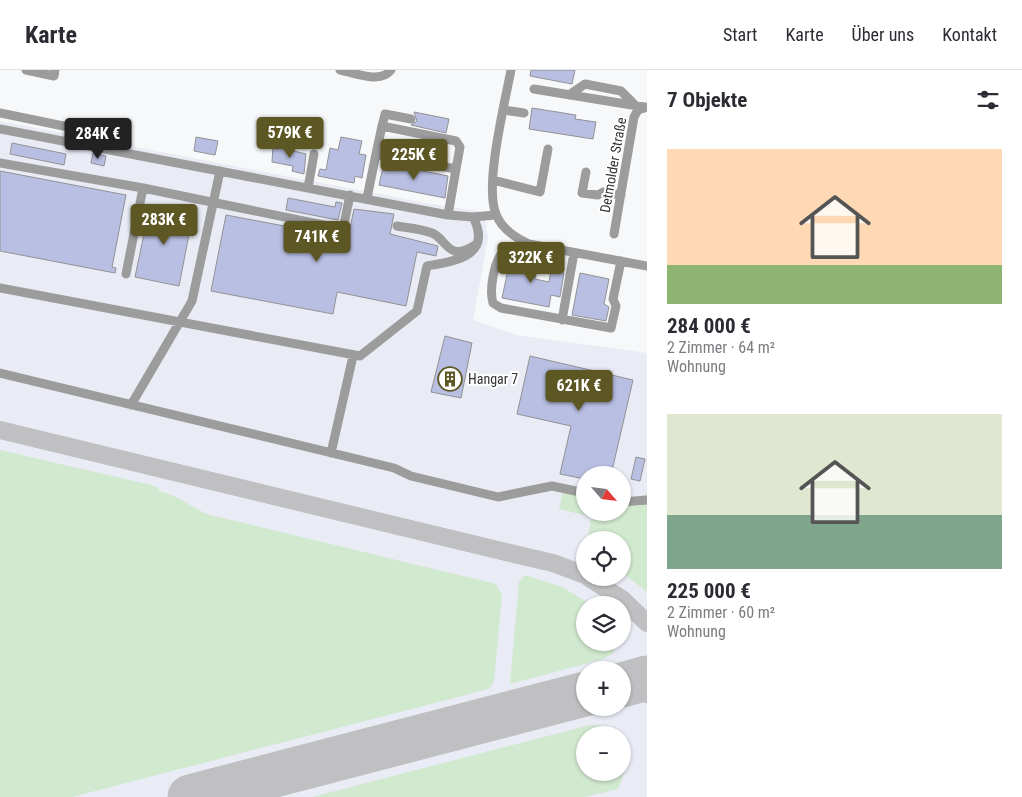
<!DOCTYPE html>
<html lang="de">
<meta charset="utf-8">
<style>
body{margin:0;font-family:"Roboto Condensed",sans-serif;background:#f7f7f7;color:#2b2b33;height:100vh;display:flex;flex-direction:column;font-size:19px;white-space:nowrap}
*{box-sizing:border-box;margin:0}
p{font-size:16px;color:#7c7c81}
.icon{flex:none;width:28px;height:28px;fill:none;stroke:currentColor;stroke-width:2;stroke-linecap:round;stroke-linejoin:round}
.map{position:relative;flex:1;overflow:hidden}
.side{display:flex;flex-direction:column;background:#fff;width:375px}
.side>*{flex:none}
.needle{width:32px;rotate:118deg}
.controls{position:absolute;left:576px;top:396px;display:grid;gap:10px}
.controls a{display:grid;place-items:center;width:55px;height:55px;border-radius:50%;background:#fff;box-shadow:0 1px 4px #0004;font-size:25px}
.price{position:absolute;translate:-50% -42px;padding:0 11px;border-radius:5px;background:#5d5723;color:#fff;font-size:16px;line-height:32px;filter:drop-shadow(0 1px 2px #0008)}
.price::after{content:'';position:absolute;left:50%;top:30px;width:15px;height:11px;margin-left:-8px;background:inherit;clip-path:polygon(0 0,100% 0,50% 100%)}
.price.on{background:#222;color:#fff}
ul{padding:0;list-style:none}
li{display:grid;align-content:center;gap:10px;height:265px;padding:0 20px}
li span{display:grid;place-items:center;height:155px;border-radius:0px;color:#555}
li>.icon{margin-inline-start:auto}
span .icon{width:90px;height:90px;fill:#fffc;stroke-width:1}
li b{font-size:21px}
h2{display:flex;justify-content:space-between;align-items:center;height:60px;padding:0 20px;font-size:21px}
header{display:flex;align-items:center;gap:30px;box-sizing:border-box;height:70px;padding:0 25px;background:#fff;border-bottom:1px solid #e1e1e2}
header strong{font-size:24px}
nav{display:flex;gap:28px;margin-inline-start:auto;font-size:18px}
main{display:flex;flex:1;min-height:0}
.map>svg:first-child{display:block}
.built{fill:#e9ebf5;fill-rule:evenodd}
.green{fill:#d1e9cf}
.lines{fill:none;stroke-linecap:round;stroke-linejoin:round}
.taxiway{stroke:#c0c0c2;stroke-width:18}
.runway{stroke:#c0c0c2;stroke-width:45}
.building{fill:#b8bfe2;stroke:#929294}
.minor{stroke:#9d9c9c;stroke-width:9}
.labels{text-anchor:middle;stroke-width:4;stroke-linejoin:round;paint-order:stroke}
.street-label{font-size:14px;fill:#343435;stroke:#fff}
.poi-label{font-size:14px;fill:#343435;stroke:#fff;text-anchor:start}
</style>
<header>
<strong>Karte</strong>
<nav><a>Start</a><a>Karte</a><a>Über uns</a><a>Kontakt</a></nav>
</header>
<main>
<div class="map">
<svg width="647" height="727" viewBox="0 0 647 727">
<rect width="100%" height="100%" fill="#f7f8fa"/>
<!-- built -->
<path class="built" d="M0 51 426 133 484 142 488 168 473 250 516 265 647 283V727H0ZM585 405H622V442H585ZM585 470H622V508H585ZM585 535H622V572H585ZM585 600H622V638H585ZM585 665H622V702H585Z"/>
<!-- green -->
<path class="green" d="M0 380 151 415 159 418V421C180 426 191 438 210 445L496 514 502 525 494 612 489 619 72 727H0Z
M563 421 585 427V442H622L623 436 647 423V522L623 503 622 470H587L592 447 559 439Z
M525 505 562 517 592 535H585V572L617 573 613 583 603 589 510 614 519 512Z
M590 655C603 655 612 655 622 665H585V702H622L623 666C632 683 624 702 618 719L585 727H312Z"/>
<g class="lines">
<!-- taxiway -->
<path class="taxiway" d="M0 360 514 484 553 493 585 505
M589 508 622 529 647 553
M627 614 638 607 647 597
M622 619 647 624
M213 727 234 716"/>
<!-- runway -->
<path class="runway" d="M622 615 647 608
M190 727 585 624"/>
</g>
<!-- building -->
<path class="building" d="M531 0H575L572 14 530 6Z
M532 38 576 45 575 49 596 52 593 69 529 59Z
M414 42 449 49 446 63 411 55 417 51Z
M196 67 218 71 215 85 194 81Z
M341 67 362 71 359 84 366 85 362 108 355 106 354 113 318 106 320 99 326 100 330 78 338 80Z
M12 73 66 84 64 95 10 84Z
M273 76 306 84 304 104 292 101 293 96 272 92Z
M93 83 106 86 104 96 91 93Z
M384 93 448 106 445 128 379 115Z
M0 101 126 125 112 197 116 198 115 203 0 181Z
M288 128 335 137 336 132 342 133 338 150 286 140Z
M150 135 193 144 179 216 135 207Z
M354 139 394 144 390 164 438 176 436 186 417 182 406 236 337 222 333 244 211 221 226 145 348 168Z
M511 186 538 193 535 209 549 212 551 200 564 203 560 227 551 225 549 237 502 228Z
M580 203 609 209 604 234 609 237 606 251 572 245Z
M445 266 472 273 461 328 431 322Z
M530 286 633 310 611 405H585V409L560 404 571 356 517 344Z
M636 387 645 389 640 411 631 409Z"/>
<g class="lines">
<!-- minor -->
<path class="minor" d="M26 0 54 6 55 0
M340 0C355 3 381 14 391 0
M511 0C505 32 484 116 496 144 501 158 516 168 529 174L647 196
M534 19 644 37
M569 25 585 14 621 21 636 36
M504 40 524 43
M0 43 73 58 70 72
M382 56 385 44 411 49
M0 59 448 145 473 147 496 145
M376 84 382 56 456 71 460 77 456 99
M0 93 143 118 126 204
M586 102 582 123 598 125 603 122 621 125
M493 110 540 122 548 79
M143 118 343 159 350 125
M308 118 314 84
M367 128 376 84 456 99 448 145
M397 156C408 158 421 159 432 163 447 169 448 193 475 175
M614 164 634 47 638 40 647 37
M547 178 545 188 511 180 502 183C494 193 489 220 493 233L501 238 611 258 616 236 613 229 621 191
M0 218 360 286 417 241 427 196C455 191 493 186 473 147
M562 250 574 183
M0 303 394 398 411 406 498 427 552 416 585 423
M131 335 192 231 220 101
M331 383 353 286
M622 432 647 430"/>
</g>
<!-- icons -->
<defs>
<g id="building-ring" transform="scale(1.25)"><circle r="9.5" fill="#fff" stroke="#5d5723" stroke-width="1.5"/><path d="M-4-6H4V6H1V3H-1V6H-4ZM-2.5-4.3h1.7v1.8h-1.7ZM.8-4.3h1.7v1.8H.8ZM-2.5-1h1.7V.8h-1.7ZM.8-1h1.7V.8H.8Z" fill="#5d5723"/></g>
</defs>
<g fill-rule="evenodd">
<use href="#building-ring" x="450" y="309"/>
</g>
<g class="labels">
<!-- street labels -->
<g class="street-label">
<text transform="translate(613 95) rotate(-80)" y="5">Detmolder Straße</text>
</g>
<!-- poi labels -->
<g class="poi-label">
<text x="468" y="314">Hangar 7</text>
</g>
</g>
</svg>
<div class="controls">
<a><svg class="needle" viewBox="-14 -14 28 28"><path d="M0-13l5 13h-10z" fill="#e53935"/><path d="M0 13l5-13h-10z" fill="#7c7c81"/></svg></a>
<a><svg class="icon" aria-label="locate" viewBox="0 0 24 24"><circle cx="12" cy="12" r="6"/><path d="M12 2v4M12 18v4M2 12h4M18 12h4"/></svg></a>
<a><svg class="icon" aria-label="layers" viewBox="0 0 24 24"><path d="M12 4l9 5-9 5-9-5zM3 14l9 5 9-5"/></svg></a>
<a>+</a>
<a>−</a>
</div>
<b class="price" style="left:290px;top:89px">579K €</b>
<b class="price on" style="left:98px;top:90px">284K €</b>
<b class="price" style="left:414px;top:111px">225K €</b>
<b class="price" style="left:164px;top:176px">283K €</b>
<b class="price" style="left:317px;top:193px">741K €</b>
<b class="price" style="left:531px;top:214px">322K €</b>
<b class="price" style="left:579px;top:342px">621K €</b>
</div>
<section class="side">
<h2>7 Objekte<svg class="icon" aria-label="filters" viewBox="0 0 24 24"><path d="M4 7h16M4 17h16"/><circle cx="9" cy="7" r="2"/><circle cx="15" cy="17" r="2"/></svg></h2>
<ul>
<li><span style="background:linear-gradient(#ffd9b3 75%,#8fb573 0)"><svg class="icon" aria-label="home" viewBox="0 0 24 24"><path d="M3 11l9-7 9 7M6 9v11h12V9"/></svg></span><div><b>284 000 €</b><p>2 Zimmer · 64 m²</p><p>Wohnung</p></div></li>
<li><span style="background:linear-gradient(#dfe7d0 65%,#7fa58c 0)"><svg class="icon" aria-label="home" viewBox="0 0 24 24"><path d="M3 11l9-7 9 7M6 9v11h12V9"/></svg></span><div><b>225 000 €</b><p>2 Zimmer · 60 m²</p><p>Wohnung</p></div></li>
</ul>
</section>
</main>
